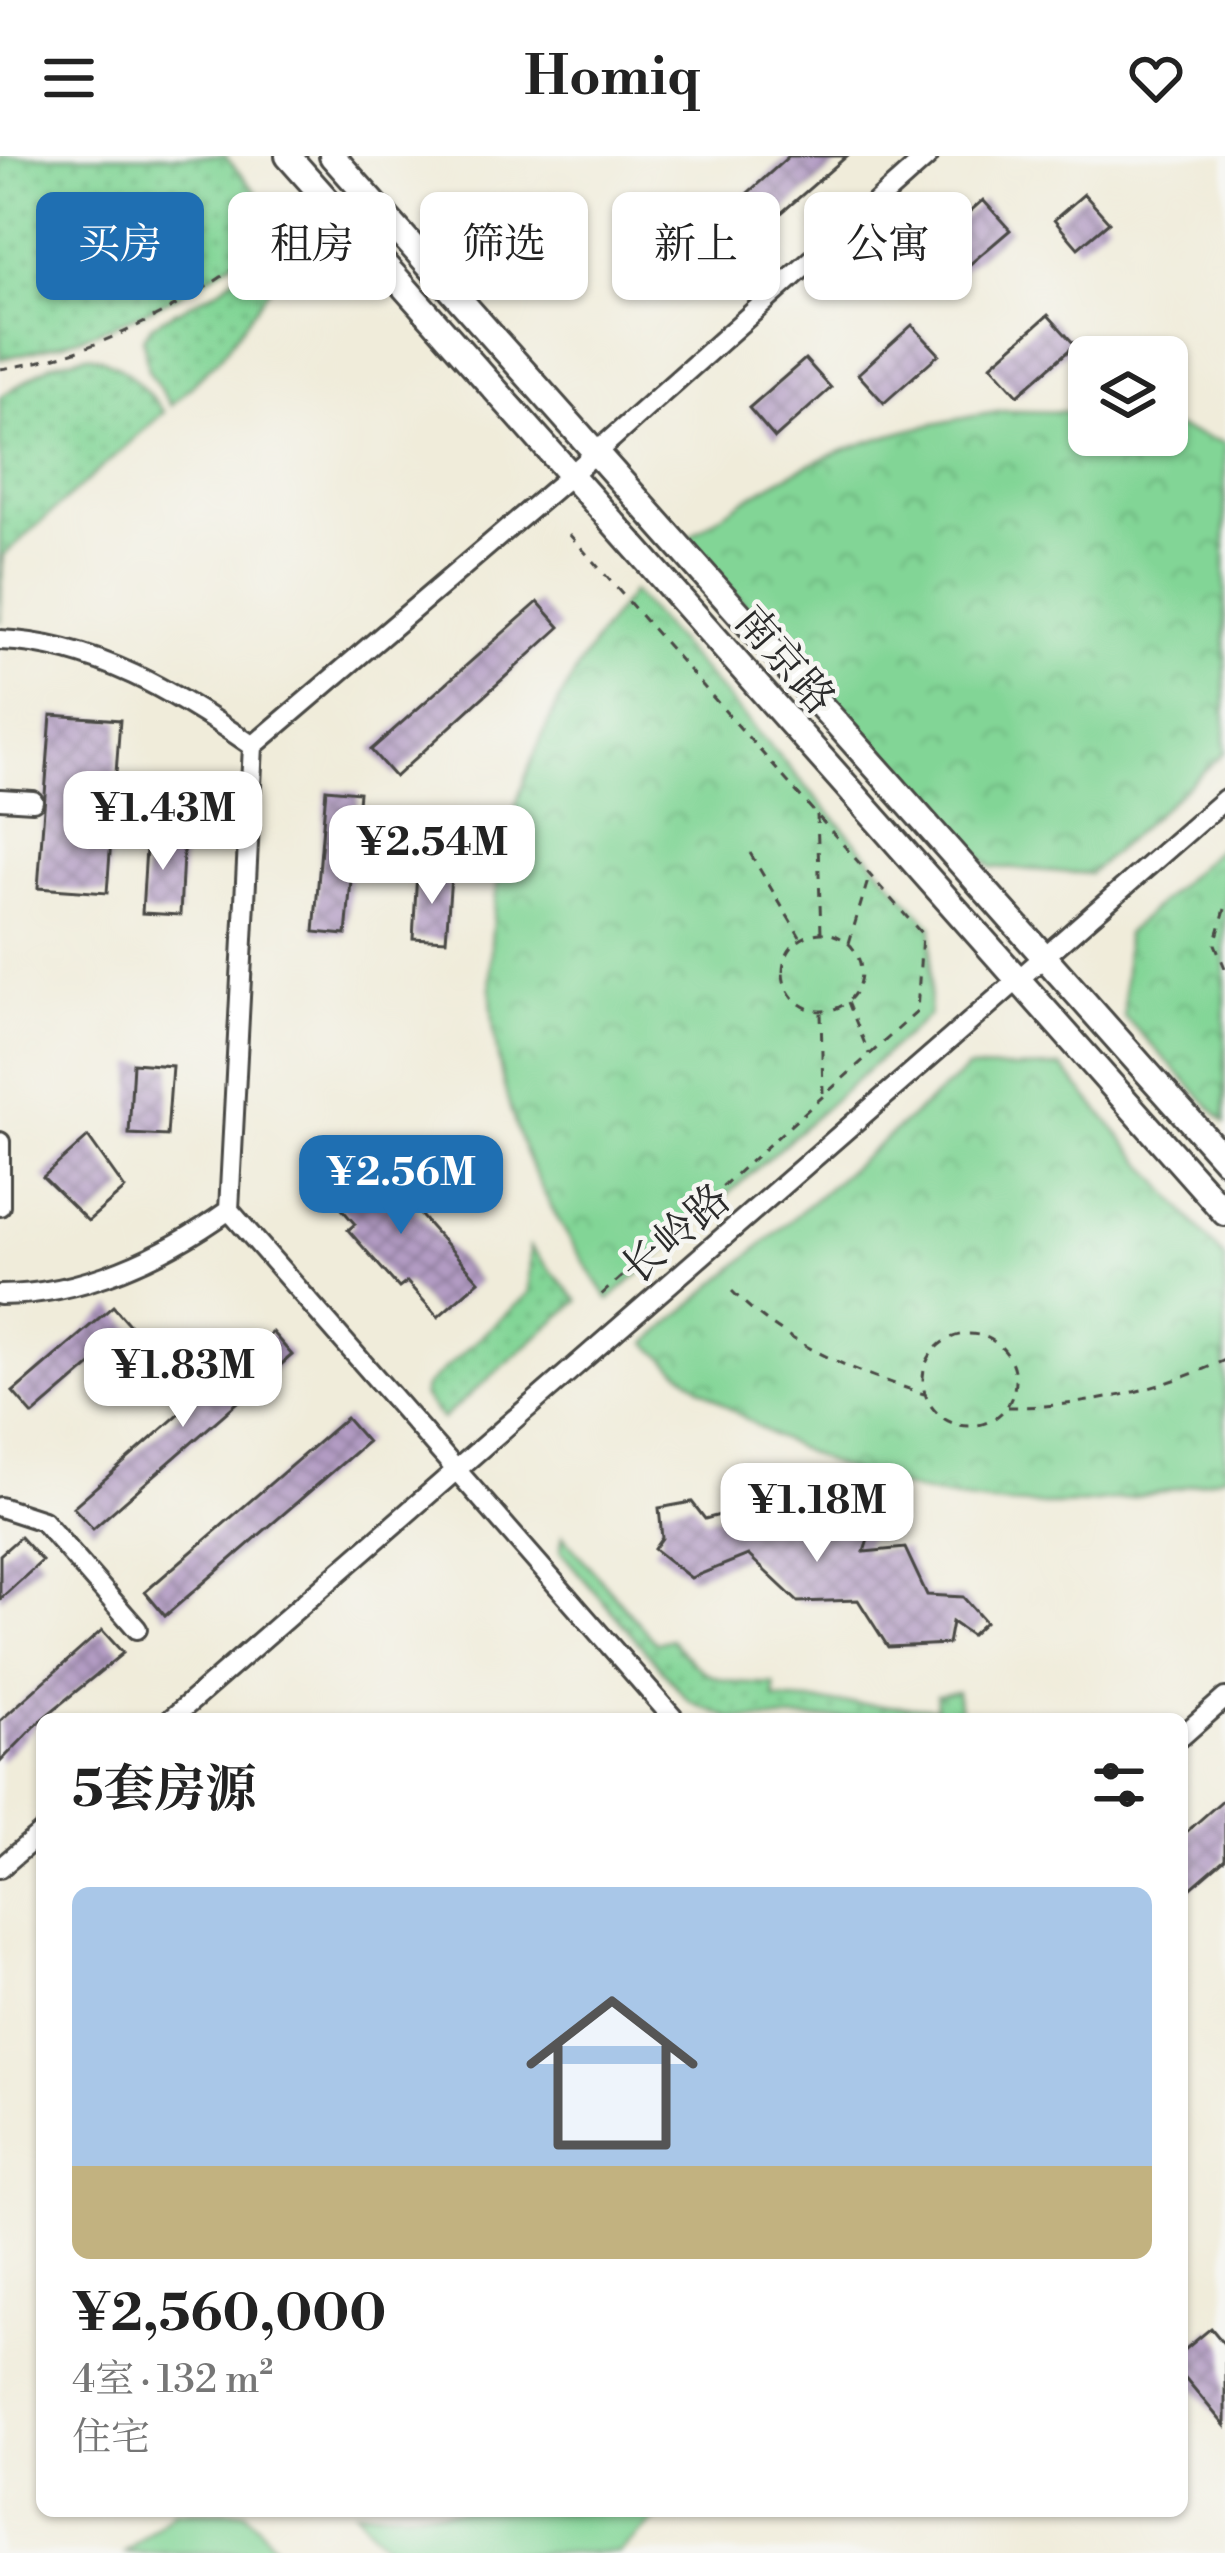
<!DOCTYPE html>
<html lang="zh">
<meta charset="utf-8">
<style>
body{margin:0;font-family:"Libre Bodoni","Noto Serif SC",serif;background:#f2f2f2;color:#222;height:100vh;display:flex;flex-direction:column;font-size:45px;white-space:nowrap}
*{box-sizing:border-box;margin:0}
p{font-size:39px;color:#767676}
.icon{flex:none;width:66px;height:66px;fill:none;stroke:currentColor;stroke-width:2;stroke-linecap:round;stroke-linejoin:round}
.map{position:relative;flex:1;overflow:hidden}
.panel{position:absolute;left:36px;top:1557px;width:1152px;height:804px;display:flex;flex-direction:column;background:#fff;border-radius:18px;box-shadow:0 3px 9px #0004}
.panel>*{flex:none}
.guide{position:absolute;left:36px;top:36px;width:1155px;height:108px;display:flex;gap:24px}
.controls{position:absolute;left:1068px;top:180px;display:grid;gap:24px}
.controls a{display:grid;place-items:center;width:120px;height:120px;border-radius:18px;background:#fff;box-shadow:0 3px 9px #0004;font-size:60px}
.price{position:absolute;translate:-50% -102px;padding:0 27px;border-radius:24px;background:#fff;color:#222;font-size:39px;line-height:78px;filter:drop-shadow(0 3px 6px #0008)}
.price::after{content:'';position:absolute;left:50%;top:72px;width:36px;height:27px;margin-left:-18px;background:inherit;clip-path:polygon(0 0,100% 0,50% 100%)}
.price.active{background:#1f6fb2;color:#fff}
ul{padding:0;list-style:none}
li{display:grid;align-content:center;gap:24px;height:636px;padding:0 36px}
li span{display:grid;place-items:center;height:372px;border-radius:18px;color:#555}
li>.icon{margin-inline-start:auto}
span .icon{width:216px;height:216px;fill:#fffc;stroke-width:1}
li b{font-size:51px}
h2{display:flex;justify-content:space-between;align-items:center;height:144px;padding:0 36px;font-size:51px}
.chip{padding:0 42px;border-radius:18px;background:#fff;box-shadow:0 3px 9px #0004;font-size:42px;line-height:108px}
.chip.active{background:#1f6fb2;color:#fff}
header{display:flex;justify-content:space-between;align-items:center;height:156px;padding:0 36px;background:#fff;font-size:54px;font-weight:700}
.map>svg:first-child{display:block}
.grass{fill:url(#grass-dots);stroke:#568060;stroke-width:3}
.park{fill:url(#park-crowns);stroke:#568060;stroke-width:3}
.pitch{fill:#82d596;stroke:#568060;stroke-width:3}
.building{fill:url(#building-cross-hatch)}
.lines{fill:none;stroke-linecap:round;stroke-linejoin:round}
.minor-casing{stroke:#494845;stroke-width:24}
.major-casing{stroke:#494845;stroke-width:30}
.path{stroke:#494845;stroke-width:3;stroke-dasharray:9 9;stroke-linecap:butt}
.minor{stroke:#fff;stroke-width:18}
.major{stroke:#fff;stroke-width:24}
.labels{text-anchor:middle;stroke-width:9;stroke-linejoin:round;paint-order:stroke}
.street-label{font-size:42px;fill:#2b2b2b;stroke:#f6f6f2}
</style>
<header><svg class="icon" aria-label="menu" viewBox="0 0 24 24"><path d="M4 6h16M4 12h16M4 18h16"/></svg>Homiq<svg class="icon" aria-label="heart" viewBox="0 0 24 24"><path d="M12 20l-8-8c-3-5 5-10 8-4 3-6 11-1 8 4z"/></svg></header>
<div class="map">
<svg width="1225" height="2397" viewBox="0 0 1225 2397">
<defs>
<pattern id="grass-dots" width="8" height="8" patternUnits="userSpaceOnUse" patternTransform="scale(3)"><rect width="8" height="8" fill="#82d596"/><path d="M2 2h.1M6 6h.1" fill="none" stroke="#70b781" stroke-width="1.8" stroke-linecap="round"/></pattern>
<pattern id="park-crowns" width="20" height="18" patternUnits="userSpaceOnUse" patternTransform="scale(3)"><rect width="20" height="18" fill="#82d596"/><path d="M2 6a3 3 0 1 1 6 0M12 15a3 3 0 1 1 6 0" fill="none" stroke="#70b781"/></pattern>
<pattern id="building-cross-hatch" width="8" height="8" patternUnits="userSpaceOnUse" patternTransform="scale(3)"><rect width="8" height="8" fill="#b29bc3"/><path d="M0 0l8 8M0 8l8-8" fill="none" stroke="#917f9f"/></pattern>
</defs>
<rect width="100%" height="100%" fill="#f6f6f2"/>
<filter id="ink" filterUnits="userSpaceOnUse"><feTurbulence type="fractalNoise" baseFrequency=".00833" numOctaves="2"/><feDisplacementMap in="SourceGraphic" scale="24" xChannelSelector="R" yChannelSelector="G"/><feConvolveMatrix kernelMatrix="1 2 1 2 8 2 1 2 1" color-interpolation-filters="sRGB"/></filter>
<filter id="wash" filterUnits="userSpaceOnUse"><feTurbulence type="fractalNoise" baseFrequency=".004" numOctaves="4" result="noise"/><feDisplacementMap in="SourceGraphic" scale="48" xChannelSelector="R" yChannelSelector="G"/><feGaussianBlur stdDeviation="2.7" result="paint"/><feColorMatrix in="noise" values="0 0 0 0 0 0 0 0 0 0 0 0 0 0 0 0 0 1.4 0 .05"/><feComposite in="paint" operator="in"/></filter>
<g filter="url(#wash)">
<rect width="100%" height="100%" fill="#f0ecda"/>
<!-- grass -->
<path class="grass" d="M0 0H225L282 67C200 138 106 181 0 203Z
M290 76 299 91 222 199 171 250 148 214 143 182 152 169 222 131Z
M87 199C122 204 141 230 164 256L3 400 0 467V241L52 208Z
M530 1091 578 1145 442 1263 423 1240 425 1231 529 1137Z
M563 1380 656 1487 671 1483C707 1527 718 1526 774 1528L775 1543 936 1553 937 1539 957 1536 961 1563H731L689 1545 560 1395Z"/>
<!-- park -->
<path class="park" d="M1005 255 1089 256V279H1167V269L1225 287V596L1089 718 991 711 684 385C792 305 873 275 1005 255Z
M632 436 932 771 929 859 609 1144C576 1095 546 1048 524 993 449 803 506 589 632 436Z
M1225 686V966L1124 860 1126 778Z
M1062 911 1225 1103V1319C1011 1387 811 1338 647 1187L967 913Z"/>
<!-- pitch -->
<path class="pitch" d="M174 2355H246L281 2397H125Z
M355 2355H665L618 2397H391Z"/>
<g id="blocks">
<!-- building -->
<path class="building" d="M789 0H847L727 104 706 82 725 65 721 61Z
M1084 38 1109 66 1078 92 1054 64Z
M983 44 1010 74 955 121 929 92Z
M1048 159 1075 189 1018 239 991 209Z
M912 169 939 198 884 247 858 218Z
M805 203 831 232 775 282 749 252Z
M538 446 560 471 395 621 371 594Z
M51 559 120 564 107 737 38 732Z
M326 633 359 636 346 779 314 776Z
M147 676 184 677 180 759 142 757Z
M417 717 451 720 446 784 413 782Z
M133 907 172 910 167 980 129 978Z
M88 981 125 1033 88 1065 43 1021Z
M367 999 479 1125 438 1161 407 1126 399 1132 348 1074 355 1068 326 1035Z
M113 1150 133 1173 33 1259 13 1236Z
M272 1176 292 1199 93 1373 73 1351Z
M346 1262 367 1286 165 1460 145 1436Z
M756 1335 870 1377 864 1396 905 1392 927 1439 963 1441 985 1466 971 1479 952 1466 948 1488 888 1491 858 1444 798 1446 748 1399 691 1422 654 1393 662 1382 659 1352 692 1346 705 1363 753 1350Z
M20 1381 42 1405 0 1443V1399Z
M102 1474 123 1497 42 1563 0 1606V1565Z
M1225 1642V1703L1182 1740V1680Z
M1211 2172 1225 2189V2270L1182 2218V2196Z"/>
</g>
</g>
<g filter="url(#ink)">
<use href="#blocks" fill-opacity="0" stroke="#494845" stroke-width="3"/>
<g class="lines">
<!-- minor casing -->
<g class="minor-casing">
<path id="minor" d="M0 484C96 488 176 537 253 590
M0 643 33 645
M0 986V1050
M0 1139C82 1139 164 1101 229 1054
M0 1351 43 1365 137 1473
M171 1563 1225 643
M674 1563 229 1054 253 590 572 318 928 0
M1182 1580 1225 1542
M0 1712 42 1676"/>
</g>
<!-- major casing -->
<g class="major-casing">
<path id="major" d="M288 0 1225 1057
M332 0 1225 1004"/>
</g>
<!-- path -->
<path class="path" d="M0 213C112 197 206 137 293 68
M569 378 922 778 917 856 600 1140
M817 659 821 776
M750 697 800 781
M1225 753 1215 788 1225 812
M783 816a39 39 0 1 1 78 0a39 39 0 1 1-78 0Z
M849 787 869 721
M848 846 869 898
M821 857 823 937
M732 1135C785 1189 854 1215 924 1238
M923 1224a46 46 0 1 1 92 0a46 46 0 1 1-92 0Z
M1008 1251C1086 1251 1154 1236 1225 1204"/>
<!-- minor -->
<use href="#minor" class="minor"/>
<!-- major -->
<use href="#major" class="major"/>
</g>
</g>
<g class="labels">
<!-- street labels -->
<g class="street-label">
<text transform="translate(786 503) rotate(49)" y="15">南京路</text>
<text transform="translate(675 1077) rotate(-41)" y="15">长岭路</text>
</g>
</g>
</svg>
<div class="controls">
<a><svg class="icon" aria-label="layers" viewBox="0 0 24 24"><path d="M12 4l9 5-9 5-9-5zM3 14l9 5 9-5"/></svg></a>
</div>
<b class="price" style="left:163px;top:717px">¥1.43M</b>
<b class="price" style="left:432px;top:751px">¥2.54M</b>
<b class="price active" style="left:401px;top:1081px">¥2.56M</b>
<b class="price" style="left:183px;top:1274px">¥1.83M</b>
<b class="price" style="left:817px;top:1409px">¥1.18M</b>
<div class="guide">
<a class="chip active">买房</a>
<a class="chip">租房</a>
<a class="chip">筛选</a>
<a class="chip">新上</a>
<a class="chip">公寓</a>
</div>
<section class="panel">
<h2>5套房源<svg class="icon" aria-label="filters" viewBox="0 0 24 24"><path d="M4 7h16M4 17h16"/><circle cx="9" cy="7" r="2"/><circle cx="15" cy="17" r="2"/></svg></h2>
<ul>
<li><span style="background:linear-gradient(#a9c7e8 75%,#c2b280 0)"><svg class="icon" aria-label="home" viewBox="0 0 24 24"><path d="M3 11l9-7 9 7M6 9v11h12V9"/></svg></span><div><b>¥2,560,000</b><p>4室 · 132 m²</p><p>住宅</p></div></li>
</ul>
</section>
</div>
